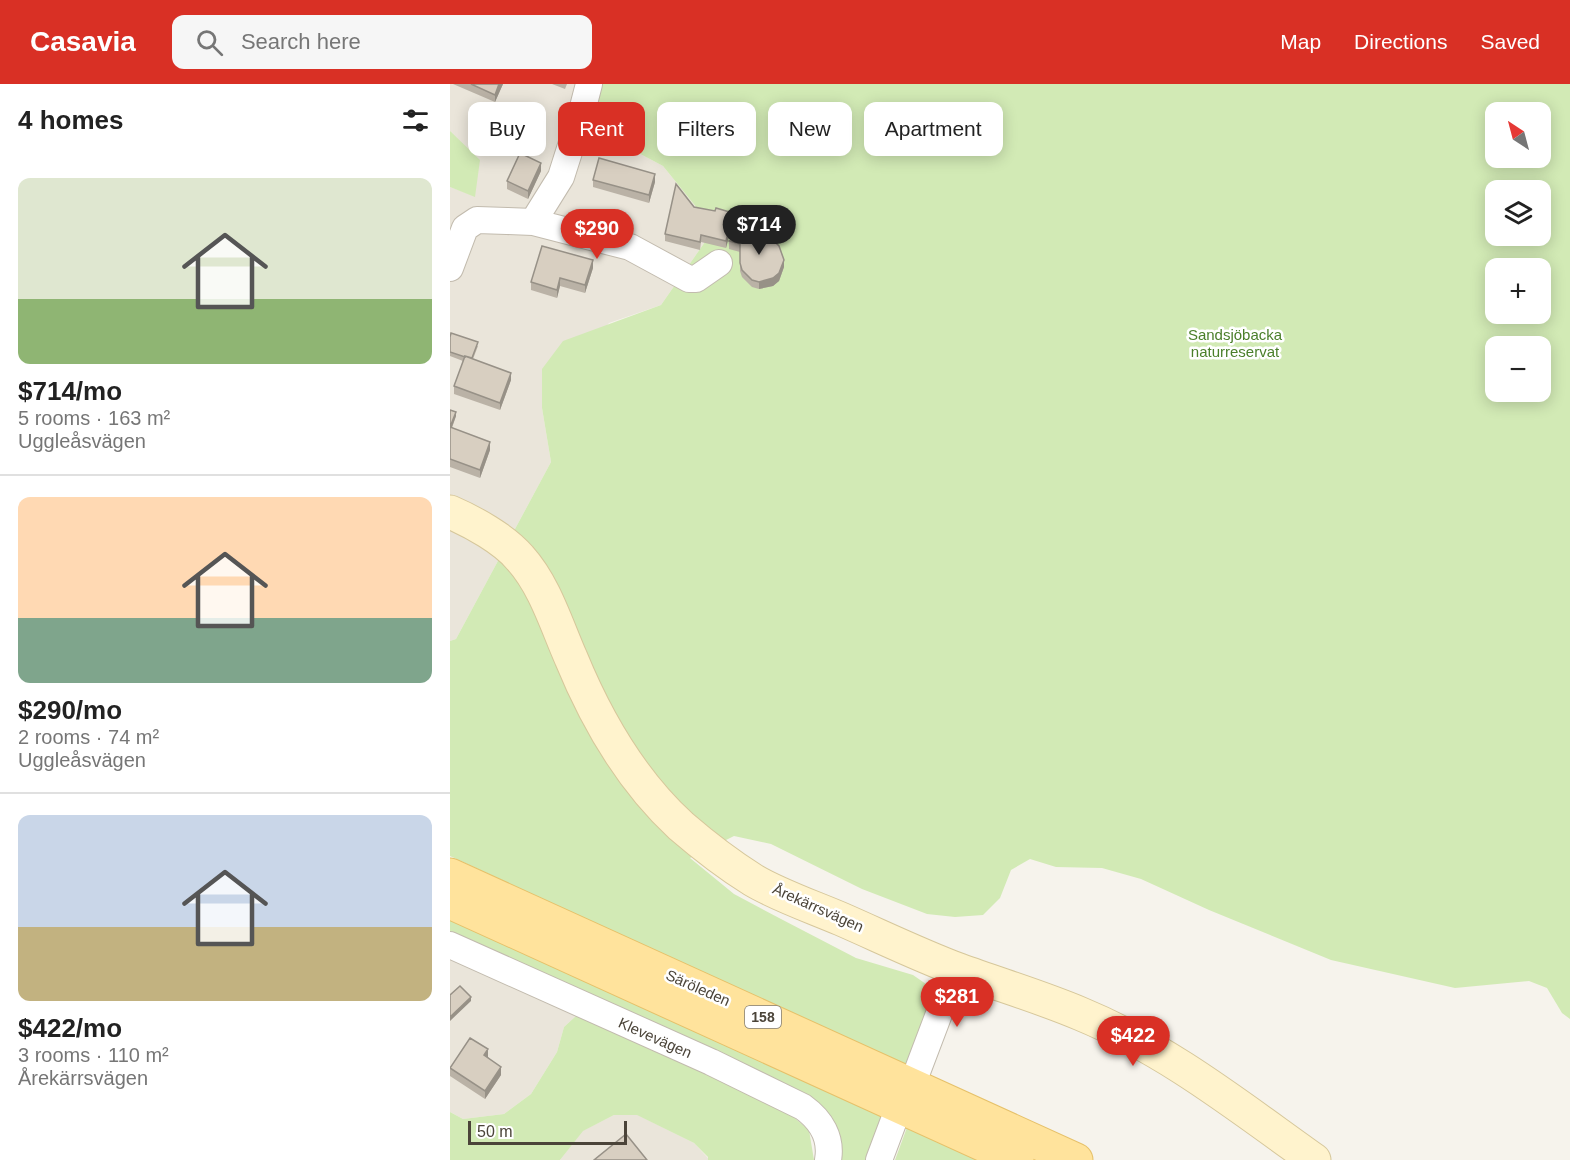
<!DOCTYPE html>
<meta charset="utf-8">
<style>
body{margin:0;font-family:Helvetica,sans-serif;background:#f6f6f6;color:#222;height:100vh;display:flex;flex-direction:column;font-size:22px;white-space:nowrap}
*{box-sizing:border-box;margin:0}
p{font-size:20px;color:#767676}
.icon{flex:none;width:33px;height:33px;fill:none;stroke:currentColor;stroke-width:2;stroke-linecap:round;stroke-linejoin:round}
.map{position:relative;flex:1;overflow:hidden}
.details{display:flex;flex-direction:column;background:#fff;width:450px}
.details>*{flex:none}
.banner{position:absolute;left:18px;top:18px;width:570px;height:54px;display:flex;gap:12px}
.needle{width:39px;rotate:324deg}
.fabs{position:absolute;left:1035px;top:18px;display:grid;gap:12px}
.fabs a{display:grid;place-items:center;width:66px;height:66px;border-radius:12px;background:#fff;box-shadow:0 3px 15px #0003;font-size:30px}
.scale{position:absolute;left:18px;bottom:15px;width:159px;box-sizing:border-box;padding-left:6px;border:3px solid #4b4439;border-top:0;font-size:16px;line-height:21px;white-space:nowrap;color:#4b4439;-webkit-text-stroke:4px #fff;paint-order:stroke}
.price{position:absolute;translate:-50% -51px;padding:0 14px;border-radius:21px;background:#d93025;color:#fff;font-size:20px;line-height:39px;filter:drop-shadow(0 2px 3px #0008)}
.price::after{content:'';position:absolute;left:50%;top:36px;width:18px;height:14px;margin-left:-9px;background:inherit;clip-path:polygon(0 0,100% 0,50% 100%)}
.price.selected{background:#222;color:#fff}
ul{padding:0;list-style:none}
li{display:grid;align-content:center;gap:12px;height:318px;padding:0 18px}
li+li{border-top:2px solid #e0e0e0}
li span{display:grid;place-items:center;height:186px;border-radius:12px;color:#555}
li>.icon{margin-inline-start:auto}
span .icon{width:108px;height:108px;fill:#fffc;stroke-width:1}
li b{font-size:26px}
h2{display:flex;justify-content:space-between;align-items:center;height:72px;padding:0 18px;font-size:26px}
.pill{padding:0 21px;border-radius:12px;background:#fff;box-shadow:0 3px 15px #0003;font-size:21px;line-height:54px}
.pill.selected{background:#d93025;color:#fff}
header{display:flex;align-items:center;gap:36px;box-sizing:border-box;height:84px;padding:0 30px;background:#d93025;color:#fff}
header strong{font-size:28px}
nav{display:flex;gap:33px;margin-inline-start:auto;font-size:21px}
.search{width:420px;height:54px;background:#f6f6f6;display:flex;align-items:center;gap:15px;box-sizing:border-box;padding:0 21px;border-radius:12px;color:#767676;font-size:22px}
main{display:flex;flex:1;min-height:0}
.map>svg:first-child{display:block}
.residential{fill:#eae5da}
.green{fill:#d2eab5;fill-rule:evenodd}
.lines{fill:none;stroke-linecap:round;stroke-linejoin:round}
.street-casing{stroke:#c2bbae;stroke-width:28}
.secondary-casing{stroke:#d6c79b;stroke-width:35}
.primary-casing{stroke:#e6c16a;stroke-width:35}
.street{stroke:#fff;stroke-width:26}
.secondary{stroke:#fff3cd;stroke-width:33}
.primary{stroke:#ffe39c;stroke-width:33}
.wall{fill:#bab2a6}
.shaded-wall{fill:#979187}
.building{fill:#d8cfc1;stroke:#979187;stroke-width:1.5}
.labels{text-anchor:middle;stroke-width:5;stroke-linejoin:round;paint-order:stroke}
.shield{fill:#fff;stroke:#817c74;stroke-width:1.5}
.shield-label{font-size:14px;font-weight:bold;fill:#4b4439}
.park-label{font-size:15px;fill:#4a7f2a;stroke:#fff}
.street-label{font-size:15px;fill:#4b4439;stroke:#fff}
</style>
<header>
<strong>Casavia</strong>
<div class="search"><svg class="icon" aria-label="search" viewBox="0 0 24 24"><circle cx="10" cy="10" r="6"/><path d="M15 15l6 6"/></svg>Search here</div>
<nav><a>Map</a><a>Directions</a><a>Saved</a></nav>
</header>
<main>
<section class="details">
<h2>4 homes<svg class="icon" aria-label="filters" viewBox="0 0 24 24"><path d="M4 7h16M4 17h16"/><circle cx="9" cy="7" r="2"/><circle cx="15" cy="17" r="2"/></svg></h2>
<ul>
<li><span style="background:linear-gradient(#dfe7d0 65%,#8fb573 0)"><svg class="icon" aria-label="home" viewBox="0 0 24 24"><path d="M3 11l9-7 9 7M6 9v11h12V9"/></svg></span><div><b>$714/mo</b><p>5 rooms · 163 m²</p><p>Uggleåsvägen</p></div></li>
<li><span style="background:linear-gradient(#ffd9b3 65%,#7fa58c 0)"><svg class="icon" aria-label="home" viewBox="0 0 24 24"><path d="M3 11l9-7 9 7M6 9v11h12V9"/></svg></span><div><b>$290/mo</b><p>2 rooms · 74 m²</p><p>Uggleåsvägen</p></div></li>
<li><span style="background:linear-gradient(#c9d6e8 60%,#c2b280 0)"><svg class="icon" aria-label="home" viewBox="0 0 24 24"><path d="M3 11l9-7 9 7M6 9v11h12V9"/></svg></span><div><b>$422/mo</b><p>3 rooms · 110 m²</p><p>Årekärrsvägen</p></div></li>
</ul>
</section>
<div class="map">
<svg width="1120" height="1076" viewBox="0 0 1120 1076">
<rect width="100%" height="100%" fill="#f6f3ec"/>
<!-- residential -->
<path class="residential" d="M0 0H137L162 55 213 82 264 145 211 221 159 239 92 324 101 378 6 555 0 557V103L25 112 0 47Z
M0 875 127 931 114 943 107 968 81 1010 54 1030 13 1035 0 1028Z
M164 1031H188L244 1059 258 1074V1076H110L132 1047Z"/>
<!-- green -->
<path class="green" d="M137 0H1120V935L1112 929 1097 904 1079 897 1005 904 881 876 759 826 691 795 652 784 606 783 580 775 561 786 550 814 533 831 505 833 477 830 412 805 321 760 284 752 240 774 284 810 331 835 406 874 463 891 476 900 482 914 455 983 0 772V557L6 555 101 378 92 324V285L113 257 211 221 264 145 213 82 162 55ZM1046 28H1090V74H1046ZM1046 106H1090V152H1046ZM1046 184H1090V230H1046ZM1046 262H1090V308H1046Z
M0 47 30 76 25 113 0 103Z
M0 830 439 1030 419 1076H386L384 1043 0 854Z
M127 931 329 1021 359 1046 364 1076H258V1073L244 1059 187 1031H164L133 1047 110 1076H0V1028L13 1035 54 1030 81 1010 107 968 114 943Z
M459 1038 541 1076H445Z"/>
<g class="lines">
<!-- street casing -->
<g class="street-casing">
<path id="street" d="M83 138 111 93 132 27 139 0
M0 184 15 144 27 136 57 137 83 138 180 163 239 195H246L269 179
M0 861 261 978 353 1023C371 1036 382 1054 378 1076
M467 988 506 885
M429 1076 444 1036"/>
</g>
<!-- secondary casing -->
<g class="secondary-casing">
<path id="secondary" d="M0 428C23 438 54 455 70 474 95 502 106 540 121 574 146 635 182 697 231 742 253 761 279 781 303 796 328 811 363 823 391 835 430 852 469 871 509 886 550 901 591 913 631 930 718 966 788 1022 864 1076"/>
</g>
<!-- primary casing -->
<g class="primary-casing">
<path id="primary" d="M0 791 626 1076
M0 818 567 1076"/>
</g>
<!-- street -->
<use href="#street" class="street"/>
<!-- secondary -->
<use href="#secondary" class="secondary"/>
<!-- primary -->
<use href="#primary" class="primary"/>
</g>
<!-- wall -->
<path class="wall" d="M3 0H53L45 18Z
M102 0H117L115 5Z
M91 87 78 115 57 105V97Z
M143 96 205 98 199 119 143 103Z
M244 123 283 136 276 164 251 158 250 166 215 157V150Z
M310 153 334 183 329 197 323 202 309 205 302 203 292 193 290 187V168L279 165V157Z
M143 184 135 209 110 202 107 214 81 206V198Z
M0 253 28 262 23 275 61 296 50 326 4 310V302L13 277 0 272Z
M0 326 6 332 2 344 40 366 30 394 0 383Z
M38 973 51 991 35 1015 0 992V983Z"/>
<!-- shaded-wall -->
<path class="shaded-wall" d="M49 0H53L45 18V11Z
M91 79V87L78 115V107Z
M205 90V98L199 119V111Z
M283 129V136L276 164V157Z
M143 176V184L135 209V201Z
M334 176V183L329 197 323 202 309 205V198Z
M110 194V202L107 214V206Z
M61 289V296L50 326V319Z
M6 328V332L0 348V344Z
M40 358V366L30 394V386Z
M21 913V917L0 937V933Z
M38 965V973L34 979V971Z
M51 983V991L35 1015V1007Z"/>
<!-- building -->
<path class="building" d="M21 0H49L45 11Z
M70 69 91 79 78 107 57 97Z
M149 74 205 90 199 111 143 96Z
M226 100 244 123 265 127 266 124 283 129 276 157 251 151 250 158 215 150Z
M301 142 310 153 324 157 329 162 334 176 329 189 323 194 309 198 302 196 292 186 290 179V160L279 157Z
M92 162 143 176 135 201 110 194 107 206 81 198Z
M1 249 28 258 22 274 15 272V273L0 268V253Z
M15 272 61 289 50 319 4 302Z
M0 326 6 328 0 343Z
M0 343 40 358 30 386 0 375Z
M10 902 21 913 0 933V911Z
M20 954 38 965 34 971 51 983 35 1007 0 984Z
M176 1050 197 1076H144Z"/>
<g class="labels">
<!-- shield labels -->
<rect class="shield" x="295" y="922" width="36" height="22" rx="4.5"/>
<g class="shield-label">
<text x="313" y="938">158</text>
</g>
<!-- park labels -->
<g class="park-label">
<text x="785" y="256">Sandsjöbacka<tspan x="785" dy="17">naturreservat</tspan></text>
</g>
<!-- street labels -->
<g class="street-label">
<text transform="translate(368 824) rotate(24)" y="5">Årekärrsvägen</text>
<text transform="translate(248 904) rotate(24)" y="5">Säröleden</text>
<text transform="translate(205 954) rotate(24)" y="5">Klevevägen</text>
</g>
</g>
</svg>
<div class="fabs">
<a><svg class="needle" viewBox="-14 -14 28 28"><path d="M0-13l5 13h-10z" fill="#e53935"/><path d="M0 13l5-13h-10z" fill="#767676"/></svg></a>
<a><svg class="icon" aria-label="layers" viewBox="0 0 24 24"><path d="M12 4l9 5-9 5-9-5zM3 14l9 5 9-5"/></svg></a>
<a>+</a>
<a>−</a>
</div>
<div class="scale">50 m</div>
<b class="price selected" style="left:309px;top:172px">$714</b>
<b class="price" style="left:147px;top:176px">$290</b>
<b class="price" style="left:507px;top:944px">$281</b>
<b class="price" style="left:683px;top:983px">$422</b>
<div class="banner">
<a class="pill">Buy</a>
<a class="pill selected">Rent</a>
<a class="pill">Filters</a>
<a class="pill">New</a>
<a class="pill">Apartment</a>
</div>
</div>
</main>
